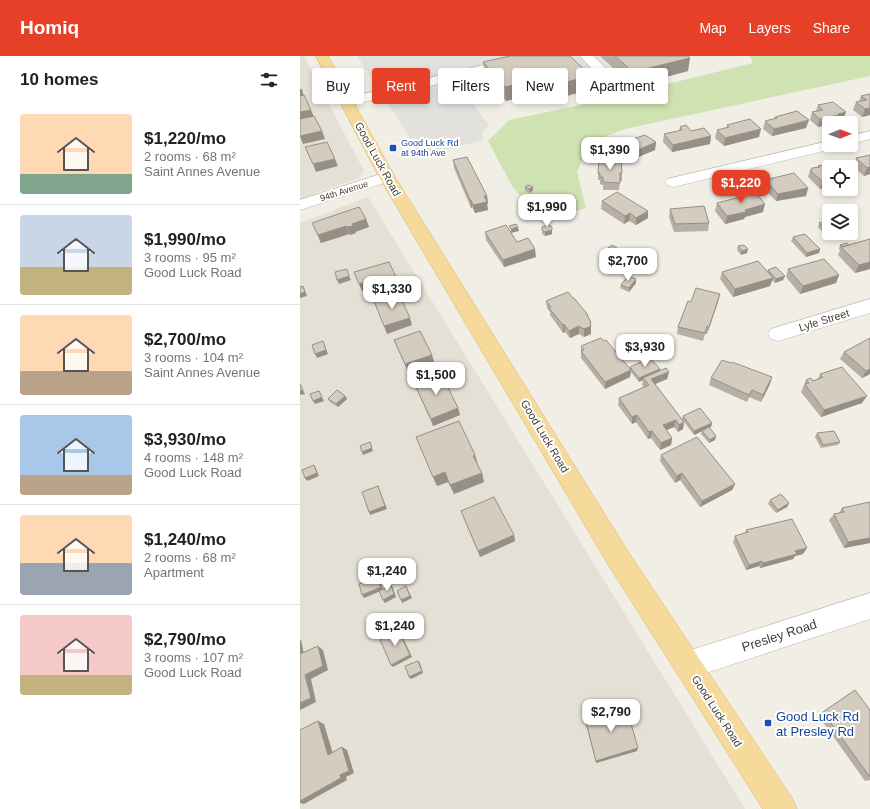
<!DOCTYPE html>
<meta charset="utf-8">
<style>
body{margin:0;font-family:Helvetica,sans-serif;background:#f2f2f2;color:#202124;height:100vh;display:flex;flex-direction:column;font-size:15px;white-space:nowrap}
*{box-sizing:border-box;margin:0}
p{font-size:13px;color:#757577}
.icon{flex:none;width:22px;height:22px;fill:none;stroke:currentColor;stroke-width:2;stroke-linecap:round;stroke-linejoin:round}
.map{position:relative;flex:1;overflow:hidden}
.panel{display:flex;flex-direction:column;background:#fff;width:300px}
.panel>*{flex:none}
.guide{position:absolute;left:12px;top:12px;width:380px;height:36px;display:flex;gap:8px}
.needle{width:26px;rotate:89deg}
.fabs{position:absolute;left:522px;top:60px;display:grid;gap:8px}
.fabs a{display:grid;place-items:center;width:36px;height:36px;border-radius:4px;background:#fff;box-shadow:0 2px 6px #0003;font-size:20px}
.price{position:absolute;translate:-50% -34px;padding:0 9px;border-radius:8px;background:#fff;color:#222;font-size:13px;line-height:26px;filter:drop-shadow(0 1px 2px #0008)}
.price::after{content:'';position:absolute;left:50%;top:24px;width:12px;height:9px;margin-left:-6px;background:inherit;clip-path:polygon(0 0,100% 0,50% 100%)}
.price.selected{background:#e64128;color:#fff}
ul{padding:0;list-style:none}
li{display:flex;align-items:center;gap:12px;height:100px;padding:0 20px}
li+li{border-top:1px solid #e0e0e0}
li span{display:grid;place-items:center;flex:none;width:112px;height:80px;border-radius:4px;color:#555}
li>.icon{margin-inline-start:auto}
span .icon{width:48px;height:48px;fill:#fffc;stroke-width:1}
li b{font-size:17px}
h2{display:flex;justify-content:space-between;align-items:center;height:48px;padding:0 20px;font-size:17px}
.chip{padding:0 14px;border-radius:4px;background:#fff;box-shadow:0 2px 6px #0003;font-size:14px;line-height:36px}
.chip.selected{background:#e64128;color:#fff}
header{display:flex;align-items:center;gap:24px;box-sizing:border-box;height:56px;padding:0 20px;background:#e64128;color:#fff}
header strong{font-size:19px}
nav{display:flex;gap:22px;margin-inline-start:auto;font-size:14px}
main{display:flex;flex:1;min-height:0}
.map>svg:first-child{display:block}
.residential{fill:#e5e0d5}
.green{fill:#cee2b2}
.parking{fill:#e3e1de}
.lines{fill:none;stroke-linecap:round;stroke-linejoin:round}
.minor-casing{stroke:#bfb8ad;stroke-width:1}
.major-casing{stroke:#d8b66d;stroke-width:1}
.minor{fill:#fff;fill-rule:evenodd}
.major{fill:#f5da9c;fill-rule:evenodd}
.wall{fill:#b7afa5}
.shaded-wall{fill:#958f86}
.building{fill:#d5ccc0;stroke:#958f86}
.transit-dot{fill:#1a4fb4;stroke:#fff;stroke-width:1.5}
.labels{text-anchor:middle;stroke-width:4;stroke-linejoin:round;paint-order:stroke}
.far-transit-label{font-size:9px;fill:#164399;stroke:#fff;text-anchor:start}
.far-street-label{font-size:9px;fill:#443e36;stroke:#fff}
.street-label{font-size:11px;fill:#443e36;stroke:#fff}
.near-street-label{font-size:13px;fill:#443e36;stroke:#fff}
.near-transit-label{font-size:13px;fill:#164399;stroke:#fff;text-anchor:start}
</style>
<header>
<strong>Homiq</strong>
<nav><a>Map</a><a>Layers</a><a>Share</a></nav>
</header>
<main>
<section class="panel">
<h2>10 homes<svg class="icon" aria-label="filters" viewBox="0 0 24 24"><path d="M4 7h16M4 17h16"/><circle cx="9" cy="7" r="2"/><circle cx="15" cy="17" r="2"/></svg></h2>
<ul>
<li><span style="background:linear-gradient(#ffd9b3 75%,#7fa58c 0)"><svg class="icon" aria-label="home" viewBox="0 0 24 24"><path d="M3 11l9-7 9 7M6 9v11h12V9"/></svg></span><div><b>$1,220/mo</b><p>2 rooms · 68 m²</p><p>Saint Annes Avenue</p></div></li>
<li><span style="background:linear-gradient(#c9d6e8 65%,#c2b280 0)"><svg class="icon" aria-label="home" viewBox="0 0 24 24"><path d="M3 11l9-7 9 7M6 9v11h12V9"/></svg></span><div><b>$1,990/mo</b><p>3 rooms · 95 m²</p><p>Good Luck Road</p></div></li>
<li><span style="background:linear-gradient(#ffd9b3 70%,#b9a48a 0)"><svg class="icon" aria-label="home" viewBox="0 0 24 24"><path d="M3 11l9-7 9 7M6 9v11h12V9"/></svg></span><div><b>$2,700/mo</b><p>3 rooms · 104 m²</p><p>Saint Annes Avenue</p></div></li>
<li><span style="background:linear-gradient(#a9c7e8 75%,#b9a48a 0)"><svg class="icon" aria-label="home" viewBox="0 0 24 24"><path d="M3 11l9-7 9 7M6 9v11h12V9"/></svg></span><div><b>$3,930/mo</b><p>4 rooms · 148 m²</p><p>Good Luck Road</p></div></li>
<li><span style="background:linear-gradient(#ffd9b3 60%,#9aa5b1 0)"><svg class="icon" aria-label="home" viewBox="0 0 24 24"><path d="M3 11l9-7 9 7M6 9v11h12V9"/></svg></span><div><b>$1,240/mo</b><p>2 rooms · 68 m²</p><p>Apartment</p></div></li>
<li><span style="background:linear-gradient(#f6c9c9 75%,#c2b280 0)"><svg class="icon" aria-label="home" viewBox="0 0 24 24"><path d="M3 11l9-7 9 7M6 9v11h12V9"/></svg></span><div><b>$2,790/mo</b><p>3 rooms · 107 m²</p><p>Good Luck Road</p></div></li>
</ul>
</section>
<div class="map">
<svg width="570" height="753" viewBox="0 0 570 753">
<rect width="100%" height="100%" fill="#f1eee6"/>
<!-- residential -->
<path class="residential" d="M0 0H4L64 115 59 122 0 143Z
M68 141 445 753H0V167Z"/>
<!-- green -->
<path class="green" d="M450 0H570V20L325 73 290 86 277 116 286 152 243 166 212 130 188 85 209 64 290 47 453 7Z"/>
<!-- parking -->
<path class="parking" d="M57 0H257L156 25 189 69 181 78 184 84 121 99Z
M264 0H298L328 29 294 37Z"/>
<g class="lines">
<!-- minor casing -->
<g class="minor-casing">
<path id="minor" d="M221 0H243L241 3 47 50 42 49 40 46 42 43Z
M280 0H293L321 27 323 30 321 33H311Z
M570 75V83L551 88V80Z
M529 85V89H538L536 92 373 131 367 129 365 126 367 123Z
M87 116 93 118 95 121 93 124 0 154V144Z
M570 243V257L478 285 471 283 468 278 471 273Z
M570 537V563L388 623 378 619 374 609 378 599 388 595Z"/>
</g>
<!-- major casing -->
<g class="major-casing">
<path id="major" d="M16 0H28L95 121 327 494 492 742 497 753H463L309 510 79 121Z"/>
</g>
<!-- minor -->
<use href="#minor" class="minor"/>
<!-- major -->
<use href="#major" class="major"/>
</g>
<!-- wall -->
<path class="wall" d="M300 0H388V15L332 30Z
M183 6 291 20V33L263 41 255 33 206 45 185 20Z
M570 38V59L562 61 553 54 556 46H559L561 40Z
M518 49 543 64 537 65 536 67 518 71 510 64 512 56 516 55Z
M475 61 506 72 472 80 463 73 465 65 474 63Z
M427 69 459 81 424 90 415 82 417 74 427 72Z
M380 71 391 75 411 80 410 88 372 96 363 86 364 78 379 75Z
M356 86 355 94 326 106 314 97V89Z
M570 99V118L564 120 553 110 556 102Z
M153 104 187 140 188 148H187L188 154 175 157 172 151 171 152 154 112Z
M518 110 541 111 520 133 508 121 510 114 512 112H518Z
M298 117H322V125H320L319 134H303V129L300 128V124H298Z
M465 124 508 132 506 140 476 145 463 132Z
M225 131H233V134L230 137 225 135Z
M302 145 348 162 336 169 329 165 324 168 301 153Z
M417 147 463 156 445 161 444 163 425 168 415 155Z
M370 153 409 167 408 175 374 176 369 161Z
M66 163 69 171 55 176 56 177 50 179 49 178 21 187 12 167Z
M529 166 524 177 518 171 519 167Z
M242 174 252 175V178L245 180 242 178Z
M185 176 217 186 236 201 204 211 186 184Z
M493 181 520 193 519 197 506 201 491 185Z
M570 183V213L555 217 538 199 540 194 539 193 540 189H549Z
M438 190 447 197 441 199 437 194Z
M308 192 317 196 313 199 308 196Z
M488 213 539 219 536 227 500 238 486 221Z
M468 214 485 220 483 224 475 227 472 224 470 230 433 241 420 223 422 216H467Z
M336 227 329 236 320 232 321 229Z
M273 242 288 259V261L291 266V278L284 281 279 278 270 282 265 276 263 277 250 259V256L247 252 246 245Z
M391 246H418L407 278H405L403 285 377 278 378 271Z
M570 282V318L562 322 540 303 544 296Z
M94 284 132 299 134 306 108 316 97 291Z
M281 290 330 312V311L360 313 359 315 369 316 367 323 355 328 384 366 383 373 378 376 374 371 366 374 372 382 371 389 360 394 351 382 348 383 336 366 332 368 318 349 319 342 344 331 342 329 343 324 339 326 331 316 330 321 305 333 281 302Z
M431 307 472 321 470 328 461 346 449 341 447 346 409 329 411 322Z
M520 318 562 347 521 361 501 336 506 324 513 325 518 323Z
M114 327 158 352 160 359 133 370 117 334Z
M45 340 47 343 38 351 30 346 28 343Z
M383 360 412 367 411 371 409 372 416 380 415 384 409 387 401 378 402 375 394 379 382 363Z
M517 377 540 386 538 389 521 392 515 381Z
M116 381 178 409 182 417 184 426 154 438 148 426 137 430Z
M361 399 435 428 432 434 400 451 380 424 375 427 360 405Z
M470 444 489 447 487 451 476 457 468 448Z
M570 446V487L544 492 529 464 534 458 539 457 542 452Z
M161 455 214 479 215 485 180 501Z
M446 474 503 498 495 500 493 503 460 512 459 510 446 514 433 486 435 480 445 477Z
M555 634 570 654V724L565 725 518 659Z
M285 662 337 695 296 707 285 665Z"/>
<!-- shaded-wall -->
<path class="shaded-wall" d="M390 2 388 15 332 30 333 16Z
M254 19 255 33 206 45 205 31Z
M291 20V33L263 41 262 27Z
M0 33H2L4 41 0 42Z
M570 52V59L562 61 565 53Z
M11 54 14 61 0 65V56Z
M546 56 543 64 537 65 536 67H529V68L518 71 520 63Z
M509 64 506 72 472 80 474 73Z
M461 73 459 81 424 90 425 82Z
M22 75 25 83 3 88 0 80Z
M411 80 410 88 372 96 373 89Z
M356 86 355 94 326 106 327 99Z
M35 103 38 110 16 116 13 108Z
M570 111V118L564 120 567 112Z
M529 124V131L520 133 522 125Z
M233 131V134L230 137 229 133Z
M508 132 506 140 476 145 478 138Z
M184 140H187L188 148H187L188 154 175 157 173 149Z
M170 144H171L172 151 171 152Z
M465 148 463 156 445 161 444 163 425 168 427 160 445 154Z
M348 155V162L336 169V162Z
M330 157 329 165 324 168 325 160Z
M66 163 69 171 55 176 56 177 50 179 47 171 52 168Z
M46 170 49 178 21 187 18 179Z
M218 171 219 175 211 177V173Z
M252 171V178L245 180V176Z
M529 172V175L524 177 526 173Z
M317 192V196L313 199V195Z
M235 193 236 201 204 211 203 204Z
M448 193 447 197 441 199 442 195Z
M520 193 519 197 506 201 507 197Z
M570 206V213L555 217 559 209Z
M539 219 536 227 500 238 503 230Z
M49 220 51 224 39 228 37 224Z
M485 220 483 224 475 227 476 223Z
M473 222 470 230 433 241 435 233Z
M336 223V227L329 236V232Z
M72 224 75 231 62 235 59 228Z
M98 225 101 233 78 240 76 232Z
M3 230 7 240 0 242V238Z
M420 238 418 246 407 278 409 271Z
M110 262 112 269 87 278 84 270Z
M290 266H291V278L284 281V273Z
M264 268 265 276 263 277V269Z
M279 270V278L270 282 269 275Z
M23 285 28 298 17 302 15 298Z
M132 299 134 306 108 316 105 308Z
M360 313 359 317 343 322V324L339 326V322Z
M570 313V318L562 322 566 315Z
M331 314 330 321 305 333V326Z
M369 316 367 323 350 330 351 323Z
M472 321 470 328 461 346 463 339Z
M0 328 5 338 0 339Z
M452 334 449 341 447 346 449 339Z
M19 335 24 345 15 348 13 345Z
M45 340 47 343 38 351 36 348Z
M567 340 562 347 521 361 524 354Z
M158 352 160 359 133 370 131 363Z
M337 359 336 366 332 368V361Z
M376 364 374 371 362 376 363 369Z
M384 366 383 373 378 376 379 369Z
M412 367 411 371 394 379V375Z
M352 375 351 382 348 383 349 376Z
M416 380 415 384 409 387 410 384Z
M372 382 371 389 360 394 361 387Z
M70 386 73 395 63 399 62 396Z
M175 399 178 408 173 400Z
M14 409 16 413 19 420 7 425 5 422Z
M145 416 148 426 137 430 133 421Z
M182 417 184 426 154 438 150 429Z
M382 417 380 424 375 427 377 420Z
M435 428 432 434 400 451 402 445Z
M78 430 87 453 70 459 69 456Z
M489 447 487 451 476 457 478 454Z
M214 479 215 485 180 501 178 495Z
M570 482V487L544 492 548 486Z
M507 492 503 498 495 500 493 503 460 512 463 507 495 495Z
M462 505 459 510 446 514 449 509Z
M77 520 79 523 83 534 64 542 62 539Z
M91 529 93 532 96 541 85 547 83 544Z
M106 530 112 542 102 547 101 544Z
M98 573 100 575 112 601 93 611 91 609Z
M0 584H1L5 603 0 599Z
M18 590 23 594 28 614 11 623 16 646 0 654V647L5 619Z
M118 605 120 607 123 617 111 623 109 621Z
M18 665 24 668 34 701 28 699Z
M42 691 47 694 54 717 46 721 47 724 4 748 0 747V745Z
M338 692 337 695 296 707V705Z"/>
<!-- building -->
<path class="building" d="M210 0H270L291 20 262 27 254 19 205 31 183 6Z
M315 0H388L390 2 333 16Z
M570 38V52L565 53 556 46 567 44 561 40Z
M4 39 11 54 0 56V40Z
M533 46 546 56 538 58 539 59 520 63 512 56 523 54 518 49Z
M497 55 509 64 474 73 465 65 477 62 475 61Z
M14 60 22 75 0 80V63Z
M450 63 461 73 425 82 417 74 429 71 427 69Z
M386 69 391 75 404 72 411 80 373 89 364 78 382 74 380 71Z
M345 79 356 86 327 99 314 89Z
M27 86 35 103 13 108 5 91Z
M570 99V111L567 112 556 102Z
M167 101 187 140H184L187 146 173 149 171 144H170L153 104Z
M299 104H321L322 117H320V127L303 126V121H300V117H298Z
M536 106 541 111H529V124L522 125 510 114 513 113 512 112 520 111 518 110Z
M494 117 508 132 478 138 465 124Z
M228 129 233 131 229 133 225 131Z
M317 136 348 155 336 162 330 157 325 160 302 145Z
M456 137 465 148 445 154 446 156 427 160 417 147Z
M404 150 409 167 375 168 370 153Z
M59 151 66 163 52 168 53 170 47 171 46 170 18 179 12 167Z
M527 164 529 166V172L526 173 519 167Z
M216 168 218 171 211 173 209 170Z
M206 169 217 186 228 182 235 193 203 204 185 176Z
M249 169 252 171V174L245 176 242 174V171Z
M505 178 520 193 507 197 493 181Z
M570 183V206L559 209 541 191Z
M547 187 549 189 543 191 540 189Z
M312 189 317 192 313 195 308 192Z
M444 189 448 193 442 195 438 190Z
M524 203 539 219 503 230 488 213Z
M458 205 473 222 435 233 422 216Z
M89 206 98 225 76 232 72 224 59 228 54 216Z
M476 211 485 220 476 223 468 214Z
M47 213 49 220 37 224 35 216Z
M328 220 336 223 329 232 321 229Z
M3 230 5 236 0 238V231Z
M396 232 420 238 409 271 407 270 405 277 378 271 388 245 391 246Z
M268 236 273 242H274L288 259H287L291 266H290L291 270 284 273 279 270 269 275 264 268 263 269 249 252 251 251 246 245Z
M99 238 110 262 84 270 74 245Z
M120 275 132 299 105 308 94 284Z
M301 282 304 285 306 284 331 314 305 326 281 295 284 294 281 290Z
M570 282V313L566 315 544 296Z
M23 285 26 294 15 298 12 289Z
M350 302 360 313 339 322 330 311Z
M422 304 431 307 432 306 472 321 463 339 452 334 449 339 411 322Z
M542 311 567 340 524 354 505 328 509 327 506 324 511 322 513 325 523 321 520 318Z
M366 312 369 316 351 323 384 366 379 369 376 364 363 369 372 382 361 387 352 375 349 376 337 359 332 361 319 342 349 329 343 322Z
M141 317 158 352 131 363 114 327Z
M0 328 3 334 0 335Z
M37 334 45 340 36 348 28 343Z
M19 335 22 341 13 345 10 338Z
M400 352 412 367 394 375 383 360Z
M159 365 175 399 173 400 182 417 150 429 145 416 133 421 116 381Z
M409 371 416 380 410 384 402 375Z
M534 375 540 386 523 389 517 377Z
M397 381 435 428 402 445 382 417 377 420 361 399Z
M70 386 72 392 62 396 60 390Z
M14 409 17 417 5 422 2 414Z
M78 430 85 450 69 456 62 436Z
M481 438 489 447 478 454 470 444Z
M194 441 214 479 178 495 161 455Z
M570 446V482L548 486 534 458 544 456 542 452Z
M492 463 507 492 495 495 497 498 463 507 462 505 449 509 435 480 448 476 446 474Z
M77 520 81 531 62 539 59 528Z
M91 529 94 538 83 544 79 535Z
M106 530 110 540 101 544 97 535Z
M98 573 110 599 91 609 80 584Z
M18 590 23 610 5 619 11 642 0 647V598Z
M118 605 122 615 109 621 105 610Z
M555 634 570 654V721L523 656Z
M326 650 338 692 296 705 285 662Z
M18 665 28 699 42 691 49 715 40 719 41 722 0 745V674Z"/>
<!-- markers -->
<g class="transit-dot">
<rect x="89" y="88" width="8" height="8" rx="2"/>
<rect x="464" y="663" width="8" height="8" rx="2"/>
</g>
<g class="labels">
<!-- far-transit labels -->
<g class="far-transit-label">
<text x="101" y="90">Good Luck Rd<tspan x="101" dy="10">at 94th Ave</tspan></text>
</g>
<!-- far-street labels -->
<g class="far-street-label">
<text transform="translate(44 135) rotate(-18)" y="3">94th Avenue</text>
</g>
<!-- street labels -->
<g class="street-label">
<text transform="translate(78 103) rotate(61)" y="4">Good Luck Road</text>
<text transform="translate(524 264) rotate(-17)" y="4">Lyle Street</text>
<text transform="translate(245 380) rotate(59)" y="4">Good Luck Road</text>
<text transform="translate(417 655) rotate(57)" y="4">Good Luck Road</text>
</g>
<!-- near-street labels -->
<g class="near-street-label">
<text transform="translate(479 579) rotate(-18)" y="5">Presley Road</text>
</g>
<!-- near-transit labels -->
<g class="near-transit-label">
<text x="476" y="665">Good Luck Rd<tspan x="476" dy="15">at Presley Rd</tspan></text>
</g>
</g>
</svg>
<div class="fabs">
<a><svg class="needle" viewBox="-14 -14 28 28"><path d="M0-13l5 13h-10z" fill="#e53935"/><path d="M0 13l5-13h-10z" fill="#757577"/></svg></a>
<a><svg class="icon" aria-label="locate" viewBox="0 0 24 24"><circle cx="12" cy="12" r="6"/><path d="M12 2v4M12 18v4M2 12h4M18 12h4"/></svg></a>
<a><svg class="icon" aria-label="layers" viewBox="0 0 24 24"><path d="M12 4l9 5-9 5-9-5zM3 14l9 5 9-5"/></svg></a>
</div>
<b class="price" style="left:310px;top:115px">$1,390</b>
<b class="price selected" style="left:441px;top:148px">$1,220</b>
<b class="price" style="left:247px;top:172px">$1,990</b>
<b class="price" style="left:328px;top:226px">$2,700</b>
<b class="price" style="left:92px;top:254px">$1,330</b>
<b class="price" style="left:345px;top:312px">$3,930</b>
<b class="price" style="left:136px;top:340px">$1,500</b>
<b class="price" style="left:87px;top:536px">$1,240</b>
<b class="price" style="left:95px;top:591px">$1,240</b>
<b class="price" style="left:311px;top:677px">$2,790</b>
<div class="guide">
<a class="chip">Buy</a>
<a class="chip selected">Rent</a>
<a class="chip">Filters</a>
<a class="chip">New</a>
<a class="chip">Apartment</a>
</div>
</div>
</main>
